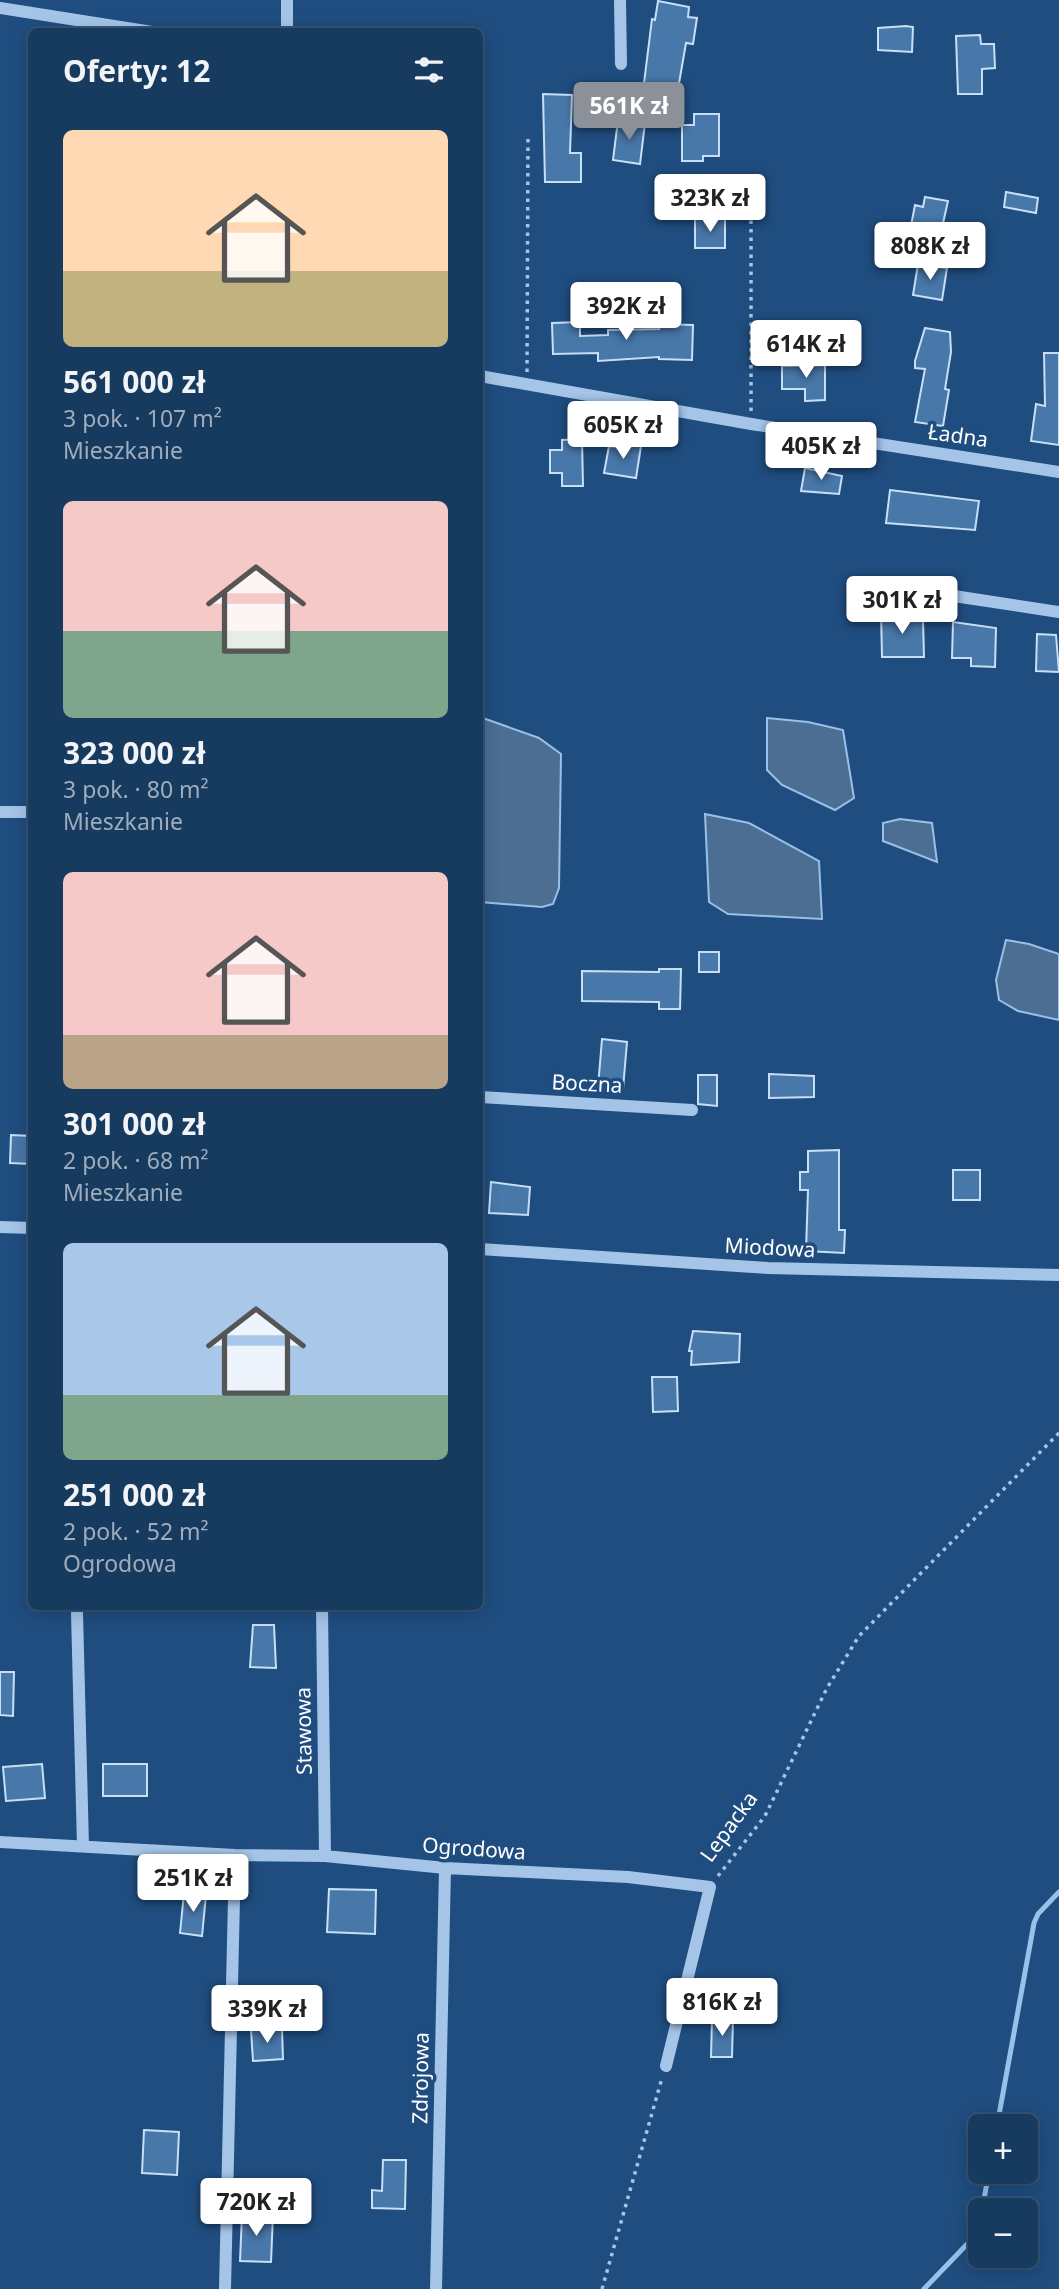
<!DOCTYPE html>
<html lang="pl">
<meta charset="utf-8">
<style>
body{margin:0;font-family:"Noto Sans",sans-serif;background:#204165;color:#f1f3f6;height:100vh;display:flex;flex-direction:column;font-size:26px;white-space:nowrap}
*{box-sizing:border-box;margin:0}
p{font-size:23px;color:#9eadbd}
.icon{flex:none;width:38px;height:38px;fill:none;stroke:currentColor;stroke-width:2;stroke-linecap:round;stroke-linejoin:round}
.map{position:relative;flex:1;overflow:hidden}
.details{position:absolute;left:28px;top:28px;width:455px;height:1582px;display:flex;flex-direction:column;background:#173a5f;border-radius:10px;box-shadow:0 4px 18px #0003,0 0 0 2px #365474}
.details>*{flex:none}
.tools{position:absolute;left:968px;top:2114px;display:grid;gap:14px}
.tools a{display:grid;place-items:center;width:70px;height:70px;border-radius:10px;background:#173a5f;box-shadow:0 4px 18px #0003,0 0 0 2px #365474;font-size:35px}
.price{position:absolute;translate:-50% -60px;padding:0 16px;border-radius:7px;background:#fff;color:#222;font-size:23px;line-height:46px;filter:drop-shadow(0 2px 4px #0008)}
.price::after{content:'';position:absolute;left:50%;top:42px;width:21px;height:16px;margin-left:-10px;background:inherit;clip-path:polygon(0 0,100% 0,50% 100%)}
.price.selected{background:#8c9099;color:#fff}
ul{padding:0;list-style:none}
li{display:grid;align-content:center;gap:14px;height:371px;padding:0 35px}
li span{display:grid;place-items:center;height:217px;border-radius:10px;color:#555}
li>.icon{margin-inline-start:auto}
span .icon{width:126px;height:126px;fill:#fffc;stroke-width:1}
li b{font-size:30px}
h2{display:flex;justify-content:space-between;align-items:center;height:84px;padding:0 35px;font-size:30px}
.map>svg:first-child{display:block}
.water{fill:#4c6e93;stroke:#97c1e9;stroke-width:2}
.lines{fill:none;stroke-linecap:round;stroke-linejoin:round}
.stream{stroke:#97c1e9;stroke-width:5}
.building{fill:#4877a9;stroke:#c7dff6;stroke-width:2}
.path{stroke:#a4c5e8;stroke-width:3.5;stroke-dasharray:3.5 5;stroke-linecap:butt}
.minor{stroke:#a4c5e8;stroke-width:12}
.labels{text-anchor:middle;stroke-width:7;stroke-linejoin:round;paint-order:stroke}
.street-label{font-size:21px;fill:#fff;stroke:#1f4d7f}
</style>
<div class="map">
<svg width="1059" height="2289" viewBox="0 0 1059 2289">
<rect width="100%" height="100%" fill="#1f4d7f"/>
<!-- water -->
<path class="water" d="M480 717 539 738 561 754 559 888 553 904 542 907 480 902Z
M767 718 808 722 843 730 854 798 835 810 782 785 767 770Z
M705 814 749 823 819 861 822 919 728 914 709 902Z
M900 819 932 823 937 862 883 841V823Z
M1006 940 1029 944 1059 954V1020L1018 1011 999 1000 996 980Z"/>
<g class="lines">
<!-- stream -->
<path class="stream" d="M997 2126 1034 1923 1038 1914 1059 1892
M982 2210 989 2172
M924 2289 973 2238 980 2219"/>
</g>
<!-- building -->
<path class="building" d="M658 1 689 7 688 17 697 18 693 44 686 43 678 89 667 87 663 90 644 83 652 19 655 20Z
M906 26 913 27 912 52 878 50V28Z
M980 35 981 44H994L995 68 982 69V94H958L956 36Z
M543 94 572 95 570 153H581V182H545Z
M694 114H719V156H703V161H682V125H694Z
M618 120 645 123 640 164 613 160Z
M1006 192 1038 198 1036 213 1004 207Z
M925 197 948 201 939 241 909 236 915 205 923 207Z
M695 219H725V248H695Z
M918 264 947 268 942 300 913 295Z
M580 322V336L608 335V330L659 329 660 324 693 325 692 360 659 359V357L598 361V353L553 354 552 323Z
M925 328 950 332 951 352 945 389 949 390 943 426 915 422 925 369 915 368V361Z
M1044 353H1059V445L1031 441 1036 404 1045 406Z
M825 365V400L805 401V389H782V366Z
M582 439 583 486H562V473H550V450H562V440Z
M624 443 641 446 636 478 604 473 609 446 623 448Z
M805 468 842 476 839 494 801 491Z
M890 490 979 501 975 530 886 523Z
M881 612H909V619H923L924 657H882Z
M953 622 996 628 995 667 971 666V658H952Z
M1037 634 1056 635 1059 672 1036 671Z
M699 952H719V972H699Z
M659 969H681L680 1009H659V1002L582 1001V971L659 972Z
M602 1039 627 1042 623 1089 598 1087Z
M769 1074 814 1076V1097L769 1098Z
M698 1075H717V1106L698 1104Z
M11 1135 32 1136V1164L10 1163Z
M839 1150V1230H845L844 1253 806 1251 808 1190H800V1172H808V1151Z
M953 1170H980V1200H953Z
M491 1182 530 1187 528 1215 489 1213Z
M693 1331 740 1334 739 1362 691 1365 692 1351H689Z
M652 1377H677L678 1411 653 1412Z
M253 1625H274L276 1668 250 1667Z
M0 1672H14L13 1716 0 1715Z
M42 1764 45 1798 6 1801 3 1767Z
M103 1764H147V1796H103Z
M329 1889 376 1890 375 1934 327 1932Z
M184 1893 206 1895 202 1936 180 1933Z
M712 2018 733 2019 732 2057H711Z
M282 2029 283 2059 253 2061 251 2030Z
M144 2130 179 2132 177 2175 142 2173Z
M383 2160H406L405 2209 372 2208V2190L382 2191Z
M242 2214 273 2215 271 2262 240 2261Z"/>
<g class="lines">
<!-- path -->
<path class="path" d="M751 212V411
M527 372 528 138
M718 1876 765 1816 827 1688 859 1636 1059 1433
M602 2289 662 2078"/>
<!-- minor -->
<path class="minor" d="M287 0V32
M620 0 621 64
M0 8 152 32
M480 376 751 424 1059 472
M954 596 1059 612
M0 812H32
M480 1097 692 1110
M0 1227 32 1228
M480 1249 768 1268 1059 1275
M322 1606 325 1856
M77 1613 83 1846
M0 1842 235 1855 325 1856 445 1868 628 1877 710 1887 666 2066
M225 2289 235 1855
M436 2289 445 1868"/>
</g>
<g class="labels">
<!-- street labels -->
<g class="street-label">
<text transform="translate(958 436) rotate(8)" y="7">Ładna</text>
<text transform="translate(587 1084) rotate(3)" y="7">Boczna</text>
<text transform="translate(770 1248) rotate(3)" y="7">Miodowa</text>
<text transform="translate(304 1731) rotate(-91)" y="7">Stawowa</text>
<text transform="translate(729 1827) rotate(-54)" y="7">Lepacka</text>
<text transform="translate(474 1849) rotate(4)" y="7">Ogrodowa</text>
<text transform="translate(421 2078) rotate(-89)" y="7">Zdrojowa</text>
</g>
</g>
</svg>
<div class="tools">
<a>+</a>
<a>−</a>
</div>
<b class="price selected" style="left:629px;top:142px">561K zł</b>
<b class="price" style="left:710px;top:234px">323K zł</b>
<b class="price" style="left:930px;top:282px">808K zł</b>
<b class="price" style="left:626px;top:342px">392K zł</b>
<b class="price" style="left:806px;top:380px">614K zł</b>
<b class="price" style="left:623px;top:461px">605K zł</b>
<b class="price" style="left:821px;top:482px">405K zł</b>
<b class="price" style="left:902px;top:636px">301K zł</b>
<b class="price" style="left:193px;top:1914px">251K zł</b>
<b class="price" style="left:722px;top:2038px">816K zł</b>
<b class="price" style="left:267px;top:2045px">339K zł</b>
<b class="price" style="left:256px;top:2238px">720K zł</b>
<section class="details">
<h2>Oferty: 12<svg class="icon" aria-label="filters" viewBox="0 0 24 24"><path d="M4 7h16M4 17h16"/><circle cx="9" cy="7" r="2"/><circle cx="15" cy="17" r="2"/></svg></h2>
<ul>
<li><span style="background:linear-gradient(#ffd9b3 65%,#c2b280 0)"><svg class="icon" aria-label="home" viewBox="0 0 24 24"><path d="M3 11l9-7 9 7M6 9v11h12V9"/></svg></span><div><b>561 000 zł</b><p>3 pok. · 107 m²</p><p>Mieszkanie</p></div></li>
<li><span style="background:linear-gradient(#f6c9c9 60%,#7fa58c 0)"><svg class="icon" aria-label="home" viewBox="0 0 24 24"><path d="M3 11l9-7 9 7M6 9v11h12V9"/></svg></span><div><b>323 000 zł</b><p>3 pok. · 80 m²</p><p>Mieszkanie</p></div></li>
<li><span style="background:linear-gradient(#f6c9c9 75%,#b9a48a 0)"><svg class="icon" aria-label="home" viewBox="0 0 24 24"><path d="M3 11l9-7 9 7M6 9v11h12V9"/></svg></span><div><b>301 000 zł</b><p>2 pok. · 68 m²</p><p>Mieszkanie</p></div></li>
<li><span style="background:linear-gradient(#a9c7e8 70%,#7fa58c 0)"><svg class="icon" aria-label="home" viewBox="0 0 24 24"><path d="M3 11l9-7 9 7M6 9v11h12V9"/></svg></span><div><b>251 000 zł</b><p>2 pok. · 52 m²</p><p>Ogrodowa</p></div></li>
</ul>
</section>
</div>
